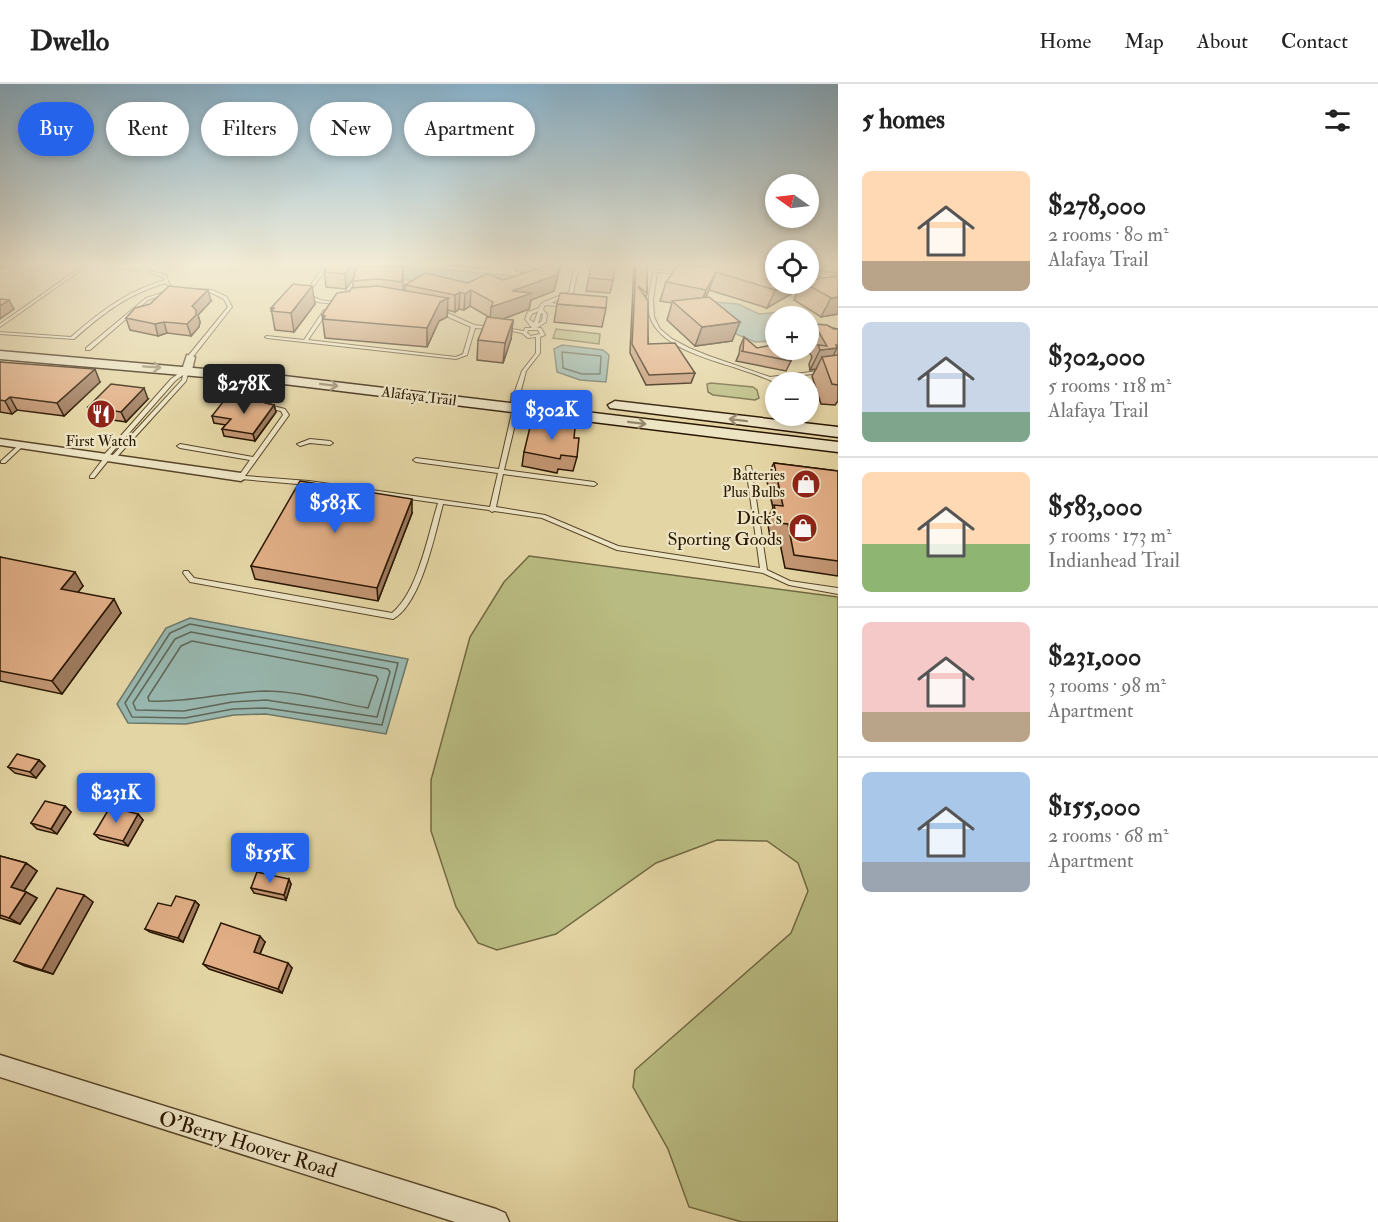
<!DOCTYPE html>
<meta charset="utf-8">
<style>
body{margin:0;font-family:"IM FELL Double Pica",serif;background:#f6f6f6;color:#222;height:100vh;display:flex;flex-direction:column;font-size:22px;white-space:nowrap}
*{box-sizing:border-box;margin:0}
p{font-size:20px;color:#767676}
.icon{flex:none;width:33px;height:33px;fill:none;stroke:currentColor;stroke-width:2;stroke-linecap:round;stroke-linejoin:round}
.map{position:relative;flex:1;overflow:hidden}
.drawer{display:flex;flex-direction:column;background:#fff;width:540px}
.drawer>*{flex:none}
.guide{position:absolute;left:18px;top:18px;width:570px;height:54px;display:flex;gap:12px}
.needle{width:39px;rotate:284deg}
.tools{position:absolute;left:765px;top:90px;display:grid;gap:12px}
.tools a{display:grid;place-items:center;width:54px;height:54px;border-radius:50%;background:#fff;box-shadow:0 3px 9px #0003;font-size:30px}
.price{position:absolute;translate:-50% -51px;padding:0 14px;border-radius:6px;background:#2563eb;color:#fff;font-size:20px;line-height:39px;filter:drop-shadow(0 2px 3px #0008)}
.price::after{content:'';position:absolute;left:50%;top:36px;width:18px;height:14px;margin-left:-9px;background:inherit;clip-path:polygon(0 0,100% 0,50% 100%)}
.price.selected{background:#222;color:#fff}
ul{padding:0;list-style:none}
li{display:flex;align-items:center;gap:18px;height:150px;padding:0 24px}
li+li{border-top:2px solid #e0e0e0}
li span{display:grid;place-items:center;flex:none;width:168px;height:120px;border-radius:9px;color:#555}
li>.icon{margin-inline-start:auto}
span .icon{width:72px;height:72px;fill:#fffc;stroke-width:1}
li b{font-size:26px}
h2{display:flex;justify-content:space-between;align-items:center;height:72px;padding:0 24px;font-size:26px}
.tag{padding:0 21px;border-radius:27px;background:#fff;box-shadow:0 3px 9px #0003;font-size:21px;line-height:54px}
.tag.selected{background:#2563eb;color:#fff}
header{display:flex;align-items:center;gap:36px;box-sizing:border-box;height:84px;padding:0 30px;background:#fff;border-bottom:2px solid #e0e0e0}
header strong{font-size:28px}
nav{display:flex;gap:33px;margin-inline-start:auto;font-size:21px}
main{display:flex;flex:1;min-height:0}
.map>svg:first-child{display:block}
.green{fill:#b9bc82;stroke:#716941;stroke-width:1.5}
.water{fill:#98b7af;stroke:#6c7769;stroke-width:1.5}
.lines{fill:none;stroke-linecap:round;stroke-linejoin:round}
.shore{stroke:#606658;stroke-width:1.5}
.service-casing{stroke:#584629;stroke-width:2}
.minor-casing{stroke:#584629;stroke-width:3}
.secondary-casing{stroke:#291600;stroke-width:3}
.path{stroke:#291600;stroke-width:1.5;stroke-dasharray:1 1.5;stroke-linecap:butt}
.service{fill:#ede4c4;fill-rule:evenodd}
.minor{fill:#ede4c4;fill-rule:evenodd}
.secondary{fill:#ede4c4;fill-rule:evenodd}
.wall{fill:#c29673;stroke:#291600;stroke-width:1.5}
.shaded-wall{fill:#9e7a5e;stroke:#291600;stroke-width:1.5}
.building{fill:#e1ae86;stroke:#291600;stroke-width:1.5}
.oneway{stroke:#95876c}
.labels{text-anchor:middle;stroke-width:4.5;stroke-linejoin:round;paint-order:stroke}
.far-street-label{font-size:15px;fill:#291600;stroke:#ede4c4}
.far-poi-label{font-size:15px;fill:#291600;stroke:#ede4c4}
.poi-label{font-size:18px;fill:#291600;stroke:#ede4c4;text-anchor:end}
.near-street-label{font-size:21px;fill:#291600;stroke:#ede4c4}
</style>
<header>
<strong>Dwello</strong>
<nav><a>Home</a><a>Map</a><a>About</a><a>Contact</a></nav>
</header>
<main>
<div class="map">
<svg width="838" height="1138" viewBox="0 0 838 1138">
<rect width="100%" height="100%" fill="#e4d5a4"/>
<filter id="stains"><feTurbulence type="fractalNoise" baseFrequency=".00333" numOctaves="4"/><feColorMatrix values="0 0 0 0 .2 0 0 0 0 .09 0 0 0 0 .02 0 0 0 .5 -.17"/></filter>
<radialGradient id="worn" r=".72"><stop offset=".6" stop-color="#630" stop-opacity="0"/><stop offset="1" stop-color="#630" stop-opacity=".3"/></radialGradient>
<!-- green -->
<path class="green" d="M556 245 600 250 599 260 553 254Z
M711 299 753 303 757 306 759 314 755 316 713 311 708 308 707 300Z
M529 472 838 513V1138H742L689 1123 668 1065 633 1003 635 986 791 849 808 807 798 779 767 757 717 756 656 779 556 850 497 866 478 859 456 823 431 747V696L470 553 504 498Z"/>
<!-- water -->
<path class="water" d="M380 181H394L515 192 489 211 435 199 369 192Z
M714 218 738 220 759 230 792 227 808 232H776L775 257 755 258 724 245Z
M562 261 603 266 609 271 606 298 580 296 557 288 554 265Z
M190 534 408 575 386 650 266 630 234 631 186 640 128 639 117 620 166 544Z"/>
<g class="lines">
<!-- shore -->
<path class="shore" d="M562 268 601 272 600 290H582L563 284Z
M190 540 398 579 382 641 266 624 233 625 185 634 132 633 125 619 170 549Z
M191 548 388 585 390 588 377 633 266 616 232 618 184 627 136 626 133 619 175 555Z
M192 557 376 592 378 595 368 624C334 618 299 607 264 607 225 608 188 619 149 617L148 613 181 562Z"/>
<!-- service casing -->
<g class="service-casing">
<path id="service" d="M84 181H88L0 243V240Z
M325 181H329L308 210 320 216 341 219H342V221L318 218 304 210Z
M575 181H579L573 209 551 219 566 221V223L547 221 544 222 543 226 547 230 546 238 537 244H541L545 251 540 253V269L526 287 520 310 515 311 514 310 522 287 536 269V253L528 254 522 249 502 245 504 244 524 247 525 244H532L525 235 528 228 539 224 541 220 544 218 569 208ZM538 227 534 239 529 235 532 230ZM541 229 543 230 542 237 538 240ZM528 246H538L540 250 531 252 527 249Z
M654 186 681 188 683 189 681 190 657 188 653 216 654 233 660 245 672 255 689 264 709 272 770 293 827 286 838 288V290L827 288 774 295 779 298 776 299C765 294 755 290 745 287 717 277 660 265 650 233 646 221 651 198 654 186Z
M151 187 166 191 170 202H168L166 199C129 209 102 230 74 255L0 250V248L71 253C101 227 127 207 165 196L163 193 150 189 149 188Z
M808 189 838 192V194L808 191Z
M199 205 212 206 227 213 232 223 192 274H188V272L228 223 224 215 210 208 198 207V205Z
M168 207 171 208 148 216 90 266H86V264L146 214Z
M324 226 328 227 308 256 456 273 463 270 471 243 437 228V226H441L474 241 492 243 494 244 492 245 475 244 467 271 456 275 267 254 265 253 267 252 304 256Z
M185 285 189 286 186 297 115 375H111V373L182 296 183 291 175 297 109 372 111 373 94 394H90V392L104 374 102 373 103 372 171 295Z
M220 314 245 318 248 320 245 322 218 317V315Z
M269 321 285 325 289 331 245 392 309 397 490 423 498 389 416 378 413 376 416 374 499 385 513 324 518 323 519 324 504 386 594 398 597 400 594 402 503 390 496 423 545 431 618 462 760 484 746 383 747 382H751L767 486 790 497 838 504V510L789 501 763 489 617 466 542 434 494 427 492 428 489 426 443 420C435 450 421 520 393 535L190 498 183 489 184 487H188L194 494 392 529C418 508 428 451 438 419L309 401 241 395 238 393 250 376 180 364 177 362 180 360 253 373 283 331 281 327 267 324V322Z
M798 332H803L804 345 799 344Z
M310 355 330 357 333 359 330 361 310 359 300 362 297 360Z
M21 359 24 361 23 362 5 379H1V377Z"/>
</g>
<!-- minor casing -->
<g class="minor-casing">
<path id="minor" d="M187 271 195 273 192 286 187 289 182 286Z
M517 307 522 310 521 324 516 327 511 324 512 310Z
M0 355 241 389 247 393 241 397 0 361Z
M0 971 496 1125 505 1129 509 1138H455L0 993Z"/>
</g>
<!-- secondary casing -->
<g class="secondary-casing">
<path id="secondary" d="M0 267 284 292 838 358V368L284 300 0 275Z
M615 317 838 343V353L610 324 608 321Z"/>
</g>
<!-- path -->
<path class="path" d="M105 181 112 185 141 187"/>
<!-- service -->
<use href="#service" class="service"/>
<!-- minor -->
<use href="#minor" class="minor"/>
<!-- secondary -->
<use href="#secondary" class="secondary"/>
</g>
<!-- wall -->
<path class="wall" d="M444 181H490L488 185Z
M514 181H561L554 207 531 216 529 225 503 235 513 236 511 255 503 279 477 276 478 256 489 233 470 222 464 226 459 225 455 228 448 226 447 233 439 237 427 263 325 254 322 231 353 204V197L354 194 346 205 326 203 324 186 362 183H403V206L405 207V201L468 199 503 196 526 189 515 187Z
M591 181 613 196 610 209 586 207Z
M634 181H647V209L646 213 648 260 695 289 691 299 646 301 630 269Z
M695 181H776V200H795L791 210 767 224 709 206 706 213 732 257 695 262 667 236 672 219 660 217 666 198Z
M808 181H838V189L808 186Z
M838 192V230L821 233 794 216 801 200H808Z
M211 217 198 231 200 238 199 243 191 252 167 249 158 252 130 246 126 234Z
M315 220 294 248 275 246 271 224Z
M557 220 606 224 602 243 554 238Z
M814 240 838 245V317L835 321 821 320 812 292 816 285 810 286 809 280 812 273 808 266V251Z
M744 253 757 264 791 277 786 287 736 277 739 270 740 263Z
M0 278 100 298 64 332 17 326 12 330 0 328Z
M257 312 266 319 274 321 276 328 255 357 224 352 222 345 226 341 214 339 212 332 253 318 258 315Z
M148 315 126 338 92 333 88 323Z
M574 354 577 373 573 387 558 385 557 389 522 382 524 368Z
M774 379 838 387V492L785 484 779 454 770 453 767 435 773 424 766 393Z
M412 429 378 517 255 495 251 482Z
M0 473 83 502 78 508 121 529 62 610 0 597Z
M39 676 45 682 36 694 15 689 8 683Z
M65 722 71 728 57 750 37 745 31 739Z
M138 730 143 736 128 762 100 755 94 750Z
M0 772 26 779 37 787 24 807 37 814 20 840 0 834Z
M291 800 286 816 254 809 251 804Z
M195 817 199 821 183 858 150 848 145 845Z
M93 818 53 890 25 882 14 877Z
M265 858 260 870 292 884 282 909 209 885 203 880Z"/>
<!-- shaded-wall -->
<path class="shaded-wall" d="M0 181H9L0 185Z
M352 181H363L346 205 345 190Z
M560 181 554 207 531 216 529 225 490 240 491 223 512 207Z
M716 188 709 206 699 224 706 206Z
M786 200H795L791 210 767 224 775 206Z
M312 202 315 220 294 248 291 229Z
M208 206 211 217 198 231 200 238 199 243 191 252 187 240 192 222Z
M471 206 470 222 464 226 465 210Z
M460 208 459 225 455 228V211Z
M838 213V230L821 233 831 214Z
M448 214 447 233 439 237 427 263V244L440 218Z
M9 216 14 225 0 235V222Z
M513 236 511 255 503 279 505 259Z
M164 238 167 249 158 252 155 240Z
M740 238 732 257 695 262 702 243Z
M837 264 827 284 822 273 816 285 810 286 820 266Z
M95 285 100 298 64 332 57 319Z
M144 304 148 315 126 338 121 328Z
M10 313 17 326 12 330 5 317Z
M274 321 276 328 255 357 253 350Z
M412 415V429L378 517 377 504Z
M75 488 83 502 70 518 61 505Z
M114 515 121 529 62 610 52 597Z
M39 676 45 682 36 694 30 688Z
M65 722 71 728 57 750 51 745Z
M138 730 143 736 128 762 123 757Z
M26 779 37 787 22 810 11 803Z
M289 795 291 800 286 816 284 811Z
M26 808 37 814 20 840 9 834Z
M84 811 93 818 53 890 42 886Z
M195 817 199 821 183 858 178 854Z
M260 852 265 858 258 874 254 868Z
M288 879 292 884 282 909 278 905Z"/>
<!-- building -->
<path class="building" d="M327 181H352L345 190 324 188 326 186H324Z
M549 181H560L557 191 512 207 532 209 491 223 493 218 471 206 465 210 460 208 455 211 405 201 425 189 468 199 487 190 503 196Z
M591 181H615L613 196 589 194Z
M636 181H647V209L638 202 648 217V260L675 259 695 289 649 291 632 260Z
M678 181H690L701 183V181H758L776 186V200H786L775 206 716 188 706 206 666 198Z
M758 181 776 182V186Z
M357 182 403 183 402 198 378 195 353 197Z
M838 192V213L831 214 806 200H808V196Z
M293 200 312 202 291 229 271 227 274 224H271Z
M169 202 208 206 192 222 196 226V231L187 240 164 238 155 240 126 234 135 224 150 220Z
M378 202 448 214 440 218 427 244 323 235 325 232 322 231 337 209 350 207 351 204Z
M560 209 607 213 606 224 557 220Z
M709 213 740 238 702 243 672 217Z
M0 215 9 216 0 222Z
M487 233 513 236 505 259 478 256Z
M814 240 827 241 834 245H838V262L836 261 837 264 820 266 818 261 827 262Z
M744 253 757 264 772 261H776V266H792L791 277 741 267H743Z
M838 271V301L832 300 822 273Z
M0 278 95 285 57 319 10 313 5 317 0 316Z
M111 300 144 304 121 328 88 323Z
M257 312 265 313V319L274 321 253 350 222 345 231 335 212 332 223 318H253L259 315Z
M531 339 575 344 574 354H579L577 373 561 371 560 375 524 368Z
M774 379 838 387V477L794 471 788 440 778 439 774 421 783 422Z
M300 397 412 415 377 504 251 482Z
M0 473 75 488 61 505 114 515 52 597 0 587Z
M17 670 39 676 30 688 8 683Z
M45 717 65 722 51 745 31 739Z
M110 723 138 730 123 757 94 750Z
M0 772 26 779 11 803 26 808 9 834 0 831Z
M257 788 289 795 284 811 251 804Z
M57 804 84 811 42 886 14 877Z
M176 812 195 817 178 854 145 845 158 819 171 822Z
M221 839 260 852 254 868 288 879 278 905 203 880Z"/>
<!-- one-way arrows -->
<defs><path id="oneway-shaft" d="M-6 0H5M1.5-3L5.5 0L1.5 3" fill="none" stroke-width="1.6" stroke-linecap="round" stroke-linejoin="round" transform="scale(1.5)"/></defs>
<g class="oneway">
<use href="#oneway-shaft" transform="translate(152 283) rotate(4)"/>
<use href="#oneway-shaft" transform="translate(329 301) rotate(7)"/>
<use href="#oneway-shaft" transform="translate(738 336) rotate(-173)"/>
<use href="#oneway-shaft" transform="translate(637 339) rotate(7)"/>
</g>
<!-- sky -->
<linearGradient id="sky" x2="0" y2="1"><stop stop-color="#88b5d1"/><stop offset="0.53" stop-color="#f3ecd6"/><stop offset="1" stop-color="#f3ecd6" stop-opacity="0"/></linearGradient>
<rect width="838" height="340" fill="url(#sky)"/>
<!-- icons -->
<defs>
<g id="restaurant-disc" transform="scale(1.5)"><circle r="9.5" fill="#8f2418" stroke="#ede4c4"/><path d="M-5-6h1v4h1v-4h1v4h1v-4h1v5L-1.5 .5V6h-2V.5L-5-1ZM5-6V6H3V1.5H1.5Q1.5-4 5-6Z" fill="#fff"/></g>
<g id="shop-disc" transform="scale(1.5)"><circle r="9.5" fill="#8f2418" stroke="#ede4c4"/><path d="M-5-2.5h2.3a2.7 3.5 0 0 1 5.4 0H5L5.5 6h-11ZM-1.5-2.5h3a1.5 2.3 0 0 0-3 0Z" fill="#fff"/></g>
</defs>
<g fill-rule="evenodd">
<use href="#restaurant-disc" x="101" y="330"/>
<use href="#shop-disc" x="806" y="400"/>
<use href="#shop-disc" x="803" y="444"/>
</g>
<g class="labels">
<!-- far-street labels -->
<g class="far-street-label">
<text transform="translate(419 312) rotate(7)" y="5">Alafaya Trail</text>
</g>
<!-- far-poi labels -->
<g class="far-poi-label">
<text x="101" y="362">First Watch</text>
<text x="785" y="396" text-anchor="end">Batteries<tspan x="785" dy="17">Plus Bulbs</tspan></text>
</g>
<!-- poi labels -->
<g class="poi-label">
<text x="782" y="440">Dick's<tspan x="782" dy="21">Sporting Goods</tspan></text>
</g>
<!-- near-street labels -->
<g class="near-street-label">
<text transform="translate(248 1060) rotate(17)" y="7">O'Berry Hoover Road</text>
</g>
</g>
<rect width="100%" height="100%" filter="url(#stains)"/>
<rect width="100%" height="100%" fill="url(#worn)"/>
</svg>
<div class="tools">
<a><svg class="needle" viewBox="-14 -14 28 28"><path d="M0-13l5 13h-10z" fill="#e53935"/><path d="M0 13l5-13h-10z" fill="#767676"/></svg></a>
<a><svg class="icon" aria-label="locate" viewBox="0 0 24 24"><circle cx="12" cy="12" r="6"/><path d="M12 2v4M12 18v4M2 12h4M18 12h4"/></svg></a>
<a>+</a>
<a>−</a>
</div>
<b class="price selected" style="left:244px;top:331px">$278K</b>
<b class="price" style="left:552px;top:357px">$302K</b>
<b class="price" style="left:335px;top:450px">$583K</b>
<b class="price" style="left:116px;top:740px">$231K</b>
<b class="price" style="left:270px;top:800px">$155K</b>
<div class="guide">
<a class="tag selected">Buy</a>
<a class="tag">Rent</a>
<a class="tag">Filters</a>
<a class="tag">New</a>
<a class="tag">Apartment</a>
</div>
</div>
<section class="drawer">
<h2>5 homes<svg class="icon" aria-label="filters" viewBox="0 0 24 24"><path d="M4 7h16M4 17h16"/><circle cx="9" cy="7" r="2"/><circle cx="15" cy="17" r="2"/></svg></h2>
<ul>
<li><span style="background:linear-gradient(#ffd9b3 75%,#b9a48a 0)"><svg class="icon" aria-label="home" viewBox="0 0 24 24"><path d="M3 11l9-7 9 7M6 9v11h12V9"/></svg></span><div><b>$278,000</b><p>2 rooms · 80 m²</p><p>Alafaya Trail</p></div></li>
<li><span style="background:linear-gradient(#c9d6e8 75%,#7fa58c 0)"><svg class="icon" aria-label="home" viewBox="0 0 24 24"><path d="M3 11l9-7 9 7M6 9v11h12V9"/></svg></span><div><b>$302,000</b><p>5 rooms · 118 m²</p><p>Alafaya Trail</p></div></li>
<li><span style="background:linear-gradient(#ffd9b3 60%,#8fb573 0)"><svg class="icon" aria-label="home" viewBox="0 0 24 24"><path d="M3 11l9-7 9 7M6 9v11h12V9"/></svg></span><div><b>$583,000</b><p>5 rooms · 173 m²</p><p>Indianhead Trail</p></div></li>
<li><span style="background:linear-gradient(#f6c9c9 75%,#b9a48a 0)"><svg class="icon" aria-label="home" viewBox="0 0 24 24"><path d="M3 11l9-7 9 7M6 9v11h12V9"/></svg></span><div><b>$231,000</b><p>3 rooms · 98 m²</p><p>Apartment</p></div></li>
<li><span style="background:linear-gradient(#a9c7e8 75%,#9aa5b1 0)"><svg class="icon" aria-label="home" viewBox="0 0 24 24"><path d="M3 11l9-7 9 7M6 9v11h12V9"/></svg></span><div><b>$155,000</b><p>2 rooms · 68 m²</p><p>Apartment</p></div></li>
</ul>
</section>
</main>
